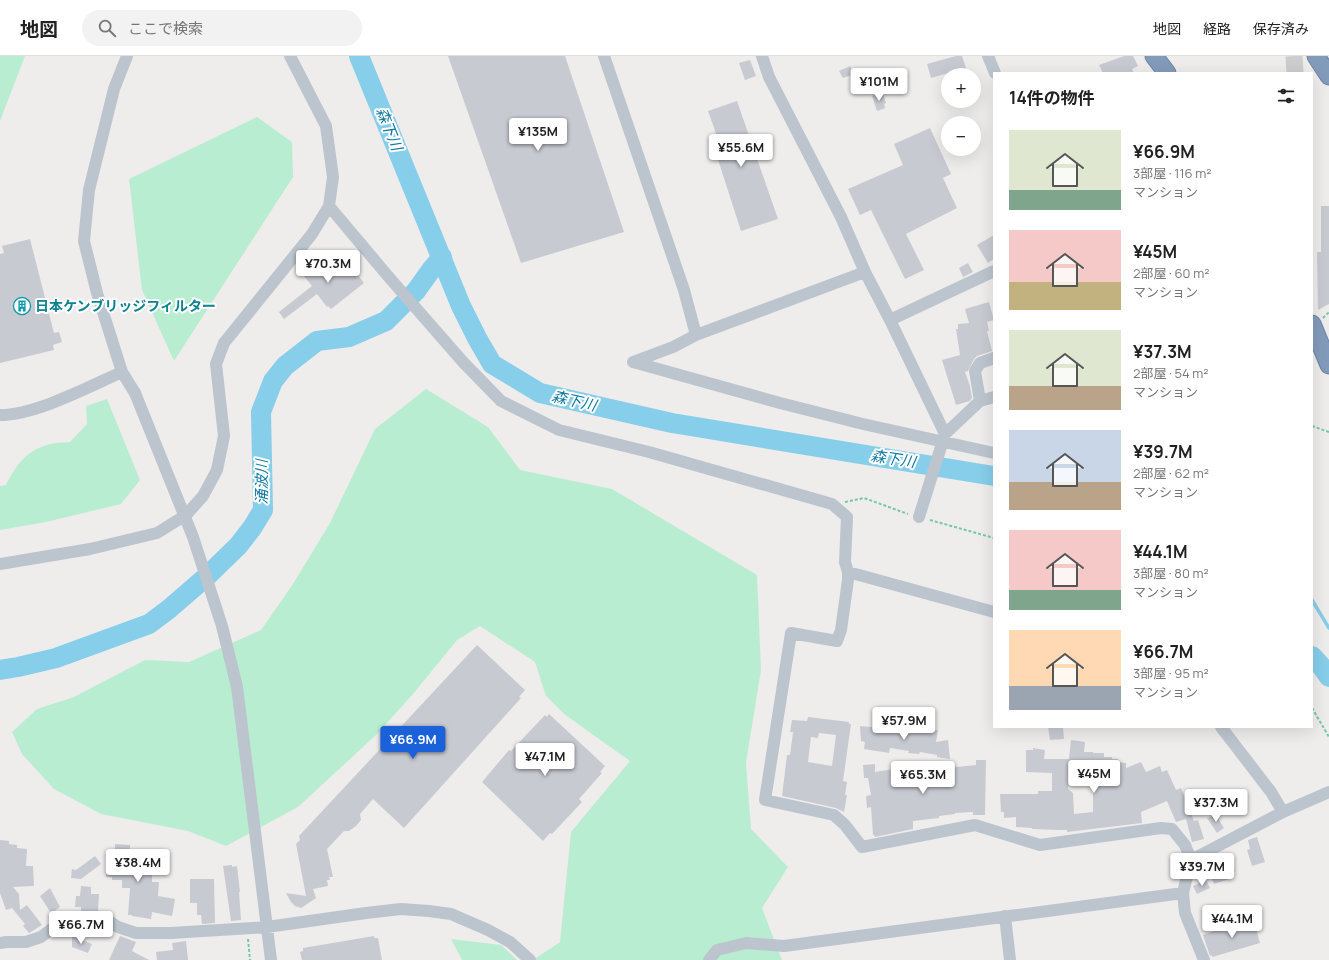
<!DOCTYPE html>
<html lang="ja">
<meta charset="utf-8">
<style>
body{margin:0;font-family:Manrope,"Noto Sans JP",sans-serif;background:#f2f2f2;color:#222;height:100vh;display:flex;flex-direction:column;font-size:15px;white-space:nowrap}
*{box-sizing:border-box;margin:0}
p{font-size:13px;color:#767676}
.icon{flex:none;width:22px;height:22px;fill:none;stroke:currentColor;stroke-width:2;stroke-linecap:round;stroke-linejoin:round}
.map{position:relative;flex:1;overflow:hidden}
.sheet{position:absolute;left:993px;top:16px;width:320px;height:656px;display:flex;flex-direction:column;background:#fff;border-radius:0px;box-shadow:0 4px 16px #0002}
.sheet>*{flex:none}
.tools{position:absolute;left:941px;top:12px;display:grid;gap:8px}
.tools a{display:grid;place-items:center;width:40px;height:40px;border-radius:50%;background:#fff;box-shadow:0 4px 16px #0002;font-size:20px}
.price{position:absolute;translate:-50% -34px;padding:0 9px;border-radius:4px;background:#fff;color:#222;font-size:13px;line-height:26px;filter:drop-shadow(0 1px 2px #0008)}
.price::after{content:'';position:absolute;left:50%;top:24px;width:12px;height:9px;margin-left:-6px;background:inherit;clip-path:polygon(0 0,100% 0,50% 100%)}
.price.current{background:#1b61d9;color:#fff}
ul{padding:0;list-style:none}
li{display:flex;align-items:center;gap:12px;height:100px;padding:0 16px}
li span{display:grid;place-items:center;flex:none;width:112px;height:80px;border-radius:0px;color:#555}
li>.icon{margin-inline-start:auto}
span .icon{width:48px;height:48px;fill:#fffc;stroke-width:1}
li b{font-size:17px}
h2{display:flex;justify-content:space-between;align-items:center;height:48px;padding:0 16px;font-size:17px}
header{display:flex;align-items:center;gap:24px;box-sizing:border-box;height:56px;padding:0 20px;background:#fff;border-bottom:1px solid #e0e0e0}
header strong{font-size:19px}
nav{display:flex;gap:22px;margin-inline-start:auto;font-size:14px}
.search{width:280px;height:36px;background:#f2f2f2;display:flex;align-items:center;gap:10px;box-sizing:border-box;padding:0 14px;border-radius:22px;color:#767676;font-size:15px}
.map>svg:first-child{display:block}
.green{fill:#b9edd1}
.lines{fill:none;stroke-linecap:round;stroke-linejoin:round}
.stream{stroke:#86ceea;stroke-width:3.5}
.river{stroke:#86ceea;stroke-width:20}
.building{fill:#c8cad2;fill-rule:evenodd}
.highway-tunnel{stroke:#cdcccf;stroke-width:17;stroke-dasharray:17 8;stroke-linecap:butt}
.highway-casing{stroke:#6f86a6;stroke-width:19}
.path{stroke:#72caa5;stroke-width:2;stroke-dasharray:3 2;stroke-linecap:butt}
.minor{stroke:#bcc5ce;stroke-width:12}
.highway{stroke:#839bbb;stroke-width:17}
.minor-bridge{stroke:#bcc5ce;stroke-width:12}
.labels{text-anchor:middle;stroke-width:4;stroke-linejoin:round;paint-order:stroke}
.culture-label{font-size:14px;font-weight:bold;fill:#0d838f;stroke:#fff;text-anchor:start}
.water-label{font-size:15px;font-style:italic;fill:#0e79a2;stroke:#fff}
</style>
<header>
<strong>地図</strong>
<div class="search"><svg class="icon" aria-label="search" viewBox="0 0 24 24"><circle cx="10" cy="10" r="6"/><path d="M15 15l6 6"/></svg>ここで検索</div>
<nav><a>地図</a><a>経路</a><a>保存済み</a></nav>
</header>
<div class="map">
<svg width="1329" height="904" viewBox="0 0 1329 904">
<rect width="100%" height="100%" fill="#efecec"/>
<!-- green -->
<path class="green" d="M0 0H25L0 65Z
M257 61 292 86 293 121 174 305 142 234 129 123Z
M426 333 488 371 520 414 612 433 757 519 761 614 746 707 751 773 788 811 762 852 782 904H533L560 886 571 776 630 705 564 658 546 640 535 606 480 570 457 584 413 638 376 679 298 751 226 790 188 775 101 758 54 733 22 698 12 676 37 653 74 641 145 604 189 606 261 574 293 528 330 467 375 373Z
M107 343 140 424 121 448 46 466 0 474V430L6 429C16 409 27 393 51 388 57 386 64 387 70 386L87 368 86 350Z
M451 883 501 889 517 904H462Z"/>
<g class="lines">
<!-- stream -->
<path class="stream" d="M1312 544 1329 572"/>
<!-- river -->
<path class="river" d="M359 0 461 250 477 282 492 308 540 337 672 367 994 420
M1312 600 1322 611 1329 621
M0 614 18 611 56 602 149 568 169 553 206 521 238 490 252 472 263 454 261 356 273 325 285 310 317 285 349 281 386 265 416 235 431 214 442 201"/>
</g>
<!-- building -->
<path class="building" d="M448 0H565L624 176 521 207Z
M956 0H962L966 12 931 22 927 8Z
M1124 0H1133L1138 10 1132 13 1134 17H1103L1099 9Z
M750 4 756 20 745 24 739 7Z
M850 10 854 18 843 22 839 15Z
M882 37 883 38 886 47 884 48 885 52 877 55 872 40Z
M737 45 778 163 741 175 712 85 718 83 708 55Z
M930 72 951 118 943 122 957 152 906 178 924 214 905 223 871 154 860 159 848 133 903 109 894 88Z
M1321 150H1329V248L1318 254 1317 196H1321Z
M994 179V203L988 207 977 189Z
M30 183 54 277 59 276 62 286 53 289 54 294 0 307V198L4 197 2 190Z
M339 194 364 227 331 253 328 250 327 251 317 238 284 263 279 256 312 230 304 220 316 210Z
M968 207 973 216 963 221 959 212Z
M989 246 994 264 987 266 989 275H987L992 295 977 300 974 303 968 315 965 316 970 330 972 342 970 345 956 349 942 304 960 299 956 273H958V268L969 267 965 253Z
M477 589 525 634 519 641 521 642 404 772 373 743 360 758 361 764 356 770 349 775H344L327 793 333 821H329L330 824H327L328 830 313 833 316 842 301 852 295 850 291 846 286 837 306 840 296 788 300 784 299 780Z
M549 658 605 710 600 716 602 717 579 743 582 746 552 778 550 777 543 785 482 726 509 694 511 695 545 659 547 661Z
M808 661 849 666V668H851L843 725 847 726 845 739H847L844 756 836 752 782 740 787 699H790L793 676H790L792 664 807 665ZM819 677 836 679 832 710 808 706 811 681 818 682Z
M882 669 926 675 938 674 936 686 948 684 950 703 937 701V699L920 696 919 698 908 697 909 695 890 692 889 697 864 693 865 686 861 685 860 670 882 672Z
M1048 671H1063L1064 683 1050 684Z
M1071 684 1085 686 1084 696H1093V697H1104V701H1112V703H1118V706L1126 707V712L1141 706 1146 716 1160 710 1162 716 1167 714 1176 734 1181 732 1194 765 1198 764 1204 783 1192 786 1186 763 1176 766 1167 745 1141 756 1142 767 1067 776V774H1060L1032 773V772L1016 771V761L1004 762V756H1001L1000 738H1038V735H1052V717L1026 716V694H1033V692L1045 694 1044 703H1069ZM1071 706H1100V727H1093V756L1074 758 1073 737 1068 733 1069 721H1072Z
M976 704H986L985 759H973V756L955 757V758L939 760V762L913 765V773L875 781 874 779H873L871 751 867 752 866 740 871 739 868 722H864L863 709 875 708V716L907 711 908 716H912V717L938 716V713L976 709Z
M1216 759 1224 772 1217 777 1207 762Z
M1257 781 1265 806 1252 810 1247 794 1250 793 1248 784Z
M0 784 9 785V788L17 789V792L27 793 26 810H33L34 830 13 831 19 838 20 854 27 849 42 869 29 877 23 870 25 868 12 852 6 854 0 837Z
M115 788 130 789V800L150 801V809H152V826H159L158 840 175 843 172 860 152 856 151 863 132 860V859H128L130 832H122V824H112V821H106L107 798H115Z
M1225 799 1229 807 1231 806 1235 815 1228 819 1229 823 1214 828 1205 806Z
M95 800 101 808 81 823 71 822 72 813 76 814Z
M232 809V811L237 810 240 836H239L241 864 231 865 223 810Z
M190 823H214L215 867 202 868 201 859H197V847H190Z
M1206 824 1210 832 1197 838 1193 830Z
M81 830 91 831V838H99L98 855 81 856V851H75L76 840H80Z
M50 832 60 851 51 857 40 840Z
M1254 865 1260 887 1212 901V899L1210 900 1203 879 1226 871V872Z
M72 880 92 888 88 897 72 891Z
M120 880 136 886 132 895 149 904H109Z
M374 880V882H378L382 904H302L300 896 303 895V892Z
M186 885 188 904H157L156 896 173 894 172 887Z"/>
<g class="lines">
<!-- highway-tunnel -->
<path class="highway-tunnel" d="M1294 0 1295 17"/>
<!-- highway casing -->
<g class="highway-casing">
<path id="highway" d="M1154 0 1167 17
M1316 0 1329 20
M1312 268 1329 309"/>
</g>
<!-- path -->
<path class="path" d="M1323 262 1329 256
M1312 370 1329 376
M845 446 864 442 908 458
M930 464 994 482
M1312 652 1329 681
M248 883 250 904"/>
<!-- minor -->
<path class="minor" d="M127 0 114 33 89 134 84 185 97 237 122 316 135 337
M604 0 684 234 696 279 865 216
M762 0 769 21 841 161 865 216 890 264 945 378
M988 0 995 17
M329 150 387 219 463 306 501 345 559 374 649 396 832 448 847 461 845 506 848 516V524L841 574 837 585 791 577 765 744 834 759 845 769 862 791 975 769 1040 789 1161 772 1172 773 1185 789 1191 804 1183 837 1185 857 1204 904
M890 264 994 215
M633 306 780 347 863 368 994 397
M633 306 673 291 696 279
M980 345 975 315 980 307 994 302
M0 359C36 359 88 331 122 316
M919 461 945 378 980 345 994 341
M0 508 90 493 157 477 186 459 203 440 217 414 224 380 216 308 224 287 312 178 329 150 333 121 326 70 290 0
M848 516 994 556
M237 631 271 904
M1221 671 1271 736 1283 756
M1191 804 1283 756 1329 736
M1005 860 1010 904
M0 887 6 886H26L41 881 57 869 104 862 118 871 136 877H171L267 871 366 857 401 853 429 855 451 858 488 874 510 886 530 904
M709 904 717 894 746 887 784 890 1183 837"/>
<!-- highway -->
<use href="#highway" class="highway"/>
<!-- minor-bridge -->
<path class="minor-bridge" d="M135 337 193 481 222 570 237 631"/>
</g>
<!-- icons -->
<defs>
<g id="building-ring" transform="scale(0.9)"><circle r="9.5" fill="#fff" stroke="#0f9aa8" stroke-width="1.5"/><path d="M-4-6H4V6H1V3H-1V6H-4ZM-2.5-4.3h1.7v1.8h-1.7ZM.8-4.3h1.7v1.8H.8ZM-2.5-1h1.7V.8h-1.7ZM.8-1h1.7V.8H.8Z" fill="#0f9aa8"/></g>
</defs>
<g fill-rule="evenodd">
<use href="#building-ring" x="22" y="250"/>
</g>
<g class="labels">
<!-- culture labels -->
<g class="culture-label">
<text x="35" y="255">日本ケンブリッジフィルター</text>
</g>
<!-- water labels -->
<g class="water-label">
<text transform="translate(389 73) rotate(68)" y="5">森下川</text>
<text transform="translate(574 345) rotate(13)" y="5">森下川</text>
<text transform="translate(893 403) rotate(9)" y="5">森下川</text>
<text transform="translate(262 426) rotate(-90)" y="5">涌波川</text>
</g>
</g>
</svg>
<div class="tools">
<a>+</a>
<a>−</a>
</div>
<b class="price" style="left:879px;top:46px">¥101M</b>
<b class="price" style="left:538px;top:96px">¥135M</b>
<b class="price" style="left:741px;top:112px">¥55.6M</b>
<b class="price" style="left:328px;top:228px">¥70.3M</b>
<b class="price" style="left:904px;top:685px">¥57.9M</b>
<b class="price current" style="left:413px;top:704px">¥66.9M</b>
<b class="price" style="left:545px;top:721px">¥47.1M</b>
<b class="price" style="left:1094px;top:738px">¥45M</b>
<b class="price" style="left:923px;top:739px">¥65.3M</b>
<b class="price" style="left:1216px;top:767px">¥37.3M</b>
<b class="price" style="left:138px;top:827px">¥38.4M</b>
<b class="price" style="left:1202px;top:831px">¥39.7M</b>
<b class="price" style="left:1232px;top:883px">¥44.1M</b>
<b class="price" style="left:81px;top:889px">¥66.7M</b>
<section class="sheet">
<h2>14件の物件<svg class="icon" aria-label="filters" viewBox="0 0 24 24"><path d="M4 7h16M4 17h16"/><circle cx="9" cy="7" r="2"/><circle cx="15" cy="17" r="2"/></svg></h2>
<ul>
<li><span style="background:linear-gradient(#dfe7d0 75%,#7fa58c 0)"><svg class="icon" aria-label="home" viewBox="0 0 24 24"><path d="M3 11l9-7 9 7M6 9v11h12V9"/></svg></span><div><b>¥66.9M</b><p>3部屋 · 116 m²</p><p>マンション</p></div></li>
<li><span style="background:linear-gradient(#f6c9c9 65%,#c2b280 0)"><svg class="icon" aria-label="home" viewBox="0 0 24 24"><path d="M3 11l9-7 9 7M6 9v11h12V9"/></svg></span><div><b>¥45M</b><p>2部屋 · 60 m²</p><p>マンション</p></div></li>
<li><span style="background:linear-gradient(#dfe7d0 70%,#b9a48a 0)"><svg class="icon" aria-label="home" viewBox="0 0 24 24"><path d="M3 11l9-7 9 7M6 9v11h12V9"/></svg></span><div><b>¥37.3M</b><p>2部屋 · 54 m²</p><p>マンション</p></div></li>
<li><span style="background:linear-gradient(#c9d6e8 65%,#b9a48a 0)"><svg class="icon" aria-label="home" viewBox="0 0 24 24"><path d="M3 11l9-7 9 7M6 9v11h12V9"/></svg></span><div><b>¥39.7M</b><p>2部屋 · 62 m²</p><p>マンション</p></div></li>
<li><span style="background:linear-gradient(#f6c9c9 75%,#7fa58c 0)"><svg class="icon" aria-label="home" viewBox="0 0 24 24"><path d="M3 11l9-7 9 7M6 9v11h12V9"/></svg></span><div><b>¥44.1M</b><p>3部屋 · 80 m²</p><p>マンション</p></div></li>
<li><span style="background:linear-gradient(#ffd9b3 70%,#9aa5b1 0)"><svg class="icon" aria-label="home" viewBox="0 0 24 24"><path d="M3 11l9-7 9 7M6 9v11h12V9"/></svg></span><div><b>¥66.7M</b><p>3部屋 · 95 m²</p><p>マンション</p></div></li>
</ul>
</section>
</div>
